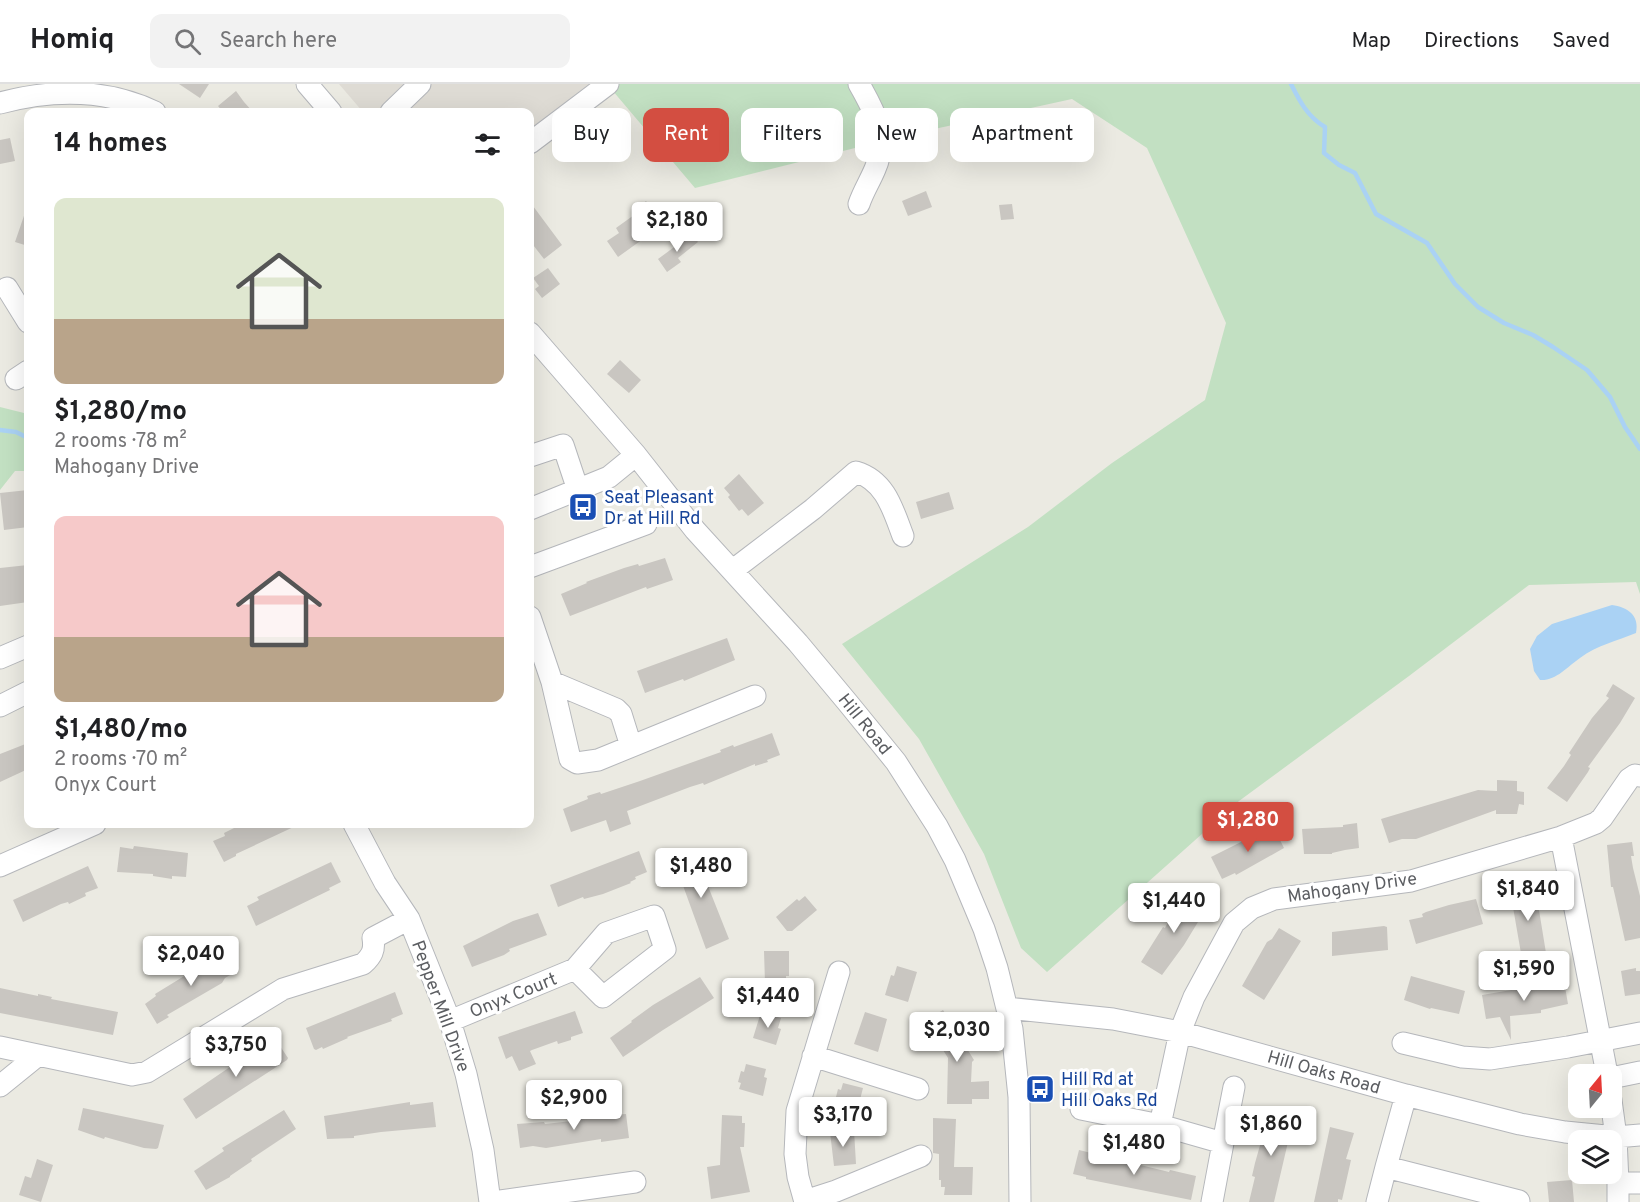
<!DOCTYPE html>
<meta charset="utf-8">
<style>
body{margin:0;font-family:Overpass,sans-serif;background:#f2f2f2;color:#202124;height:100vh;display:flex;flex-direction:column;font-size:22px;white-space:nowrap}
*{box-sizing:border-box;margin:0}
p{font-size:20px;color:#757577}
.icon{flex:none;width:33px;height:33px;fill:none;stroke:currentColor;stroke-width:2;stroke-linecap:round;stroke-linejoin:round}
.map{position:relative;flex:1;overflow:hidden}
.panel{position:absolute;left:24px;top:24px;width:510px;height:720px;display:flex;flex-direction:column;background:#fff;border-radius:12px;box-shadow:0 6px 24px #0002}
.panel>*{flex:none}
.guide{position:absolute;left:552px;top:24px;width:570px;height:54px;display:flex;gap:12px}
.needle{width:39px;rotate:18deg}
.tools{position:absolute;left:1568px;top:980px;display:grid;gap:12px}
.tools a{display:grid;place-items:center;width:54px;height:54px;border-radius:12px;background:#fff;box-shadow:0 6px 24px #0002;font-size:30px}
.price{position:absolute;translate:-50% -51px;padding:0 14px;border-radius:6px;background:#fff;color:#222;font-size:20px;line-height:39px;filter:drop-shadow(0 2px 3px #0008)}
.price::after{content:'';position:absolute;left:50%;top:36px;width:18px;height:14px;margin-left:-9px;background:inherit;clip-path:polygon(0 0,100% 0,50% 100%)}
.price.on{background:#d34e41;color:#fff}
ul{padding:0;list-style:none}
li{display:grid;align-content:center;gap:12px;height:318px;padding:0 30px}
li span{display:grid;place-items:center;height:186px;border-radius:12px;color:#555}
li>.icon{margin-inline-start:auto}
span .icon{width:108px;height:108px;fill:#fffc;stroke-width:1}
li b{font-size:26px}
h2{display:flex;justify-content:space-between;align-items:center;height:72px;padding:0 30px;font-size:26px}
.tag{padding:0 21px;border-radius:12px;background:#fff;box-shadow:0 6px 24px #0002;font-size:21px;line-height:54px}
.tag.on{background:#d34e41;color:#fff}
header{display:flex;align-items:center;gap:36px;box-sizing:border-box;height:84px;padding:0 30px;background:#fff;border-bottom:2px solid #e0e0e0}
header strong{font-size:28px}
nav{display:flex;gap:33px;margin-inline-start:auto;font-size:21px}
.search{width:420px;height:54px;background:#f2f2f2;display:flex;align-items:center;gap:15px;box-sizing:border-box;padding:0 21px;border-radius:12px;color:#757577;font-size:22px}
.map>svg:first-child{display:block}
.education{fill:#dedbd4}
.green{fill:#c2e0c2}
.water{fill:#aad2f4}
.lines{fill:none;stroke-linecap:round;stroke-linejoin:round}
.stream{stroke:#aad2f4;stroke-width:4.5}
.building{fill:#c9c6c1}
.minor-casing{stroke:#b5b7bb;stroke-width:23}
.minor{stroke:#fff;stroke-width:21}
.labels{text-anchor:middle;stroke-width:6;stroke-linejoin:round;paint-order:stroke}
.transit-label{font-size:18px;fill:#164399;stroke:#fff;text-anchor:start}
.street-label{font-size:18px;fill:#5b5d61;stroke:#fff}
</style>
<header>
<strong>Homiq</strong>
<div class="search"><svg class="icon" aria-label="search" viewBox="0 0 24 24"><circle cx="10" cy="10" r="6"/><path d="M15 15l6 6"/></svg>Search here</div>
<nav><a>Map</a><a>Directions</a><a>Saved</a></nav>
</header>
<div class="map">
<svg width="1640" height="1118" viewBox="0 0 1640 1118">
<rect width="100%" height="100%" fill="#ebeae2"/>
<!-- education -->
<path class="education" d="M339 0H598L530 50V28H363Z"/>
<!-- green -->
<path class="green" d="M607 0H1640V510L1636 498 1529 501 1409 592 1239 717 1047 888 1021 864 984 770 919 655 842 560 1028 443 1112 379 1205 316 1226 239 1147 64 1072 15 907 51 695 104Z
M0 323 28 330V387H15L0 406Z"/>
<!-- water -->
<path class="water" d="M1612 521C1627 523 1640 531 1636 549 1617 557 1597 561 1580 574 1567 583 1556 597 1540 596L1534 587 1530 565 1537 552 1552 540Z"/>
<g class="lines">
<!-- stream -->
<path class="stream" d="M1291 0C1300 18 1308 33 1325 43L1324 69 1339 81 1355 89 1376 130 1427 159 1455 200 1478 223 1504 239 1533 251 1553 263 1587 286 1610 313 1625 343 1640 365
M0 346 16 348 28 354"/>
</g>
<!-- building -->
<path class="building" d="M179 0H209L200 14Z
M236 7 244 18 253 28H223L218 22Z
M10 54 15 77 0 80V56Z
M926 107 932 123 908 132 902 117Z
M646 117 664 140 618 173 607 157 619 149 616 144 634 131 632 128Z
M530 118 562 161 544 175 530 157Z
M1012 120 1014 135 1001 136 999 121Z
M27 123H28V162L15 158Z
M692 150 698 158 678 174 681 178 667 188 658 175Z
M548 184 560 200 542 214 535 205 539 202 533 194Z
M620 276 641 296 629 309 607 290Z
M739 390 764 419 748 432 742 425 739 427 728 413 730 411 724 404Z
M28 406V443L4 446 0 409Z
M949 408 954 425 921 435 916 418Z
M665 474 673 496 647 505 646 503 570 532 561 510 587 499 586 498 624 484 638 480 639 482Z
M28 481V518L0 522V484Z
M727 554 735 576 684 597 683 595 645 609 637 587Z
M1613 600 1635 614 1620 639 1588 683 1590 684 1588 688 1567 718 1547 704 1564 682 1571 671 1569 669 1592 634 1609 614 1606 612Z
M772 649 780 671 767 676 768 678 755 682V680L704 701 703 699 690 703 627 727 631 740 610 748 606 736 571 748 563 725 588 715 587 712 600 708 601 710 640 697 721 668 720 666 733 661 734 663Z
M28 659V685L0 698V670Z
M1497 696 1517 697V707L1524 708V721L1519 720 1517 730H1496V726L1416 755H1402L1389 759 1381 735 1478 706 1497 707Z
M1357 739 1359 764 1345 766 1332 769V770H1304L1302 745 1343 743V741Z
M242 740H300L236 770V772L224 778 213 757 225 752 224 749Z
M1273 742 1284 764 1236 791 1235 789 1222 795 1211 773Z
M1632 758 1634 772H1631L1633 784 1640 812V854L1625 857 1616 816 1613 803H1611L1607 761Z
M134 762 188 769 186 793 172 792V795L153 792V790L117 788 120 763 133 765Z
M695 766 706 792H704L729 855 706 865 673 774Z
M639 767 647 788 635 793 636 795 630 798 631 799 603 810 584 815 583 813 558 823 550 801Z
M331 778 341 798 329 804 330 806 256 842 247 822 259 816 257 813Z
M88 782 98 804 85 809 86 812 69 820 68 818 61 820 23 838 13 816Z
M1533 801 1538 820 1546 869 1522 875 1510 806Z
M1184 808 1206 821 1197 832 1199 834 1198 838 1184 861 1162 891 1141 878 1163 843 1165 844Z
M805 812 817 826 792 847H787L776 833 797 815 799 817Z
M1476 815 1483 840 1416 860 1409 836 1423 833 1422 830 1426 828 1449 821Z
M538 829 547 851 509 865 510 867 504 871 472 883 463 862 513 837Z
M1384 842 1387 843 1388 866 1332 872V848Z
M1279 844 1301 857 1264 916 1242 902 1267 858 1272 855Z
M225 867 237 887 225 894 222 899 167 931 169 933 157 940 145 920 156 912 155 910Z
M764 867H789V892H786V899H765Z
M897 882 917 888 908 918 885 911 891 891 894 892Z
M1636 884V887H1640V910L1625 912 1621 887Z
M1411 892 1465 907 1459 930 1431 924 1430 925 1404 916Z
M700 893 714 914 663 946 623 973 610 954 632 938 631 937 653 921Z
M1564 897 1568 920 1541 926V929L1510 932 1511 956 1500 933 1486 935 1482 911Z
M0 904 38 912V910L52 913 51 915 118 928 113 951 0 929Z
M395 908 403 930 391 935 392 937 347 953 348 954 323 965 322 963 316 966 314 965 306 944Z
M943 926 974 976 972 978 971 998 989 997V1015H972V1020H947L948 974 925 937Z
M575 927 583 949 571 953V956L558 960 557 957 532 966 530 967 536 980 519 987 512 972 506 975 498 953Z
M761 928 781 934 778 944 781 945 776 961 753 954Z
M865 928 887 935 878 968 854 960Z
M274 953 288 974 287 976 196 1035 183 1015Z
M746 980 766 985 764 993 767 994 763 1012 739 1005 741 999 738 998 741 987 744 988Z
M843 999 863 1004 855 1035 832 1029 838 1005 841 1006Z
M410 1018V1021L433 1018 436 1043 381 1048 354 1052V1054L327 1055 324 1032Z
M83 1024 164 1041 158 1064 156 1065 144 1064 105 1053 104 1055 78 1046Z
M284 1026 296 1045 251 1075 252 1077 230 1092V1093L206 1106 194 1087 224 1067 222 1064Z
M1270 1026 1294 1032 1288 1058 1274 1118H1249L1255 1093 1252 1092 1255 1079Z
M626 1030 629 1054 601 1058V1055L546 1064 533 1062 520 1064 517 1040 544 1038 545 1040 572 1037 571 1034Z
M722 1031 742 1032V1039H745L744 1063H740L750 1108 711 1115 707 1083 720 1081Z
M933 1034 956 1035 954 1083H973L972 1111H944L945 1103H941V1096H939V1070L933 1069Z
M1330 1043 1354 1049 1346 1075 1351 1076 1342 1116 1338 1115V1118H1314Z
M854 1046 856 1080 834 1082 830 1048Z
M1079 1066 1169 1088 1170 1086 1196 1092 1191 1116 1086 1095V1093L1073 1090Z
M37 1075 53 1081 41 1118 19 1111 25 1092 31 1094Z
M1572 1096 1574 1118H1549L1547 1098Z"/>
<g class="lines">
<!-- minor casing -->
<g class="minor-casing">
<path id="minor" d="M307 0 331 28
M0 19C53 5 105 4 155 28
M391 28 420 0
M530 59 608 0
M859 120C863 108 870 97 875 85 889 53 875 28 859 0
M7 204 28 238
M530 249 636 371 695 446 798 559 848 619 896 678 937 742 955 776 984 845 997 884 1012 945 1019 1013 1020 1118
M16 295 28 287
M530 372 563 361 578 406
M530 425 609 393 636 371
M530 483 646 440
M733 486 813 425 856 388C886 397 893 426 903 452
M530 533 552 598 616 625 621 630 631 662
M0 574 28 562
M552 598 570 675 577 679 598 676 755 612
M0 622 28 608
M354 740 385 799 409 835 450 937 466 990 483 1066 490 1118
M1561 753 1607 990
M0 782 95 740
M1007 924 1113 935 1180 948 1406 1011 1520 1040 1565 1048 1616 1053 1640 1051
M450 937 575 885 606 849 654 832 665 865 603 913 575 885
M1403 959 1462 973 1490 975 1568 963 1640 949
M0 963 132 991 147 988 283 905 363 880C372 872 375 866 373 854L409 835
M813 972 918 1005
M1611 994 1640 988
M0 1002 37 972
M1406 1011 1386 1083 1519 1117
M1611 1016 1616 1053 1618 1099
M1081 1025 1160 1041
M1223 1059 1234 1003
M805 1117 836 1107 921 1072
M493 1118 635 1098
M805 1118 798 1093 795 1070 797 1027 839 888
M1212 1118 1223 1059 1160 1041 1180 948 1194 913 1234 839 1252 824 1274 815 1411 797 1561 753 1596 739 1602 734 1629 695 1635 691 1640 692
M1377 1118 1386 1083
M1618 1118V1099H1640"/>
</g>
<!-- minor -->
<use href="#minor" class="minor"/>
</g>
<!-- icons -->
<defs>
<g id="bus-square" transform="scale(1.5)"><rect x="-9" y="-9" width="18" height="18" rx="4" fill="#1a4fb4" stroke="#fff"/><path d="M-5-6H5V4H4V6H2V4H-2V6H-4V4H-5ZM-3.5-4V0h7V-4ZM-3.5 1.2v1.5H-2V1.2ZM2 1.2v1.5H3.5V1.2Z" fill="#fff"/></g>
</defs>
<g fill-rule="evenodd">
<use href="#bus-square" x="583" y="423"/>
<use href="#bus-square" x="1040" y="1005"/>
</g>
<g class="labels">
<!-- transit labels -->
<g class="transit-label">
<text x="604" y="419">Seat Pleasant<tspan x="604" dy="21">Dr at Hill Rd</tspan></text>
<text x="1061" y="1001">Hill Rd at<tspan x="1061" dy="21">Hill Oaks Rd</tspan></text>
</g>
<!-- street labels -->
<g class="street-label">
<text transform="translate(865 640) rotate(51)" y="6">Hill Road</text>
<text transform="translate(1352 803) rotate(-8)" y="6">Mahogany Drive</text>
<text transform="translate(513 911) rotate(-22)" y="6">Onyx Court</text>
<text transform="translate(441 922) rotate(70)" y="6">Pepper Mill Drive</text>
<text transform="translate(1324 988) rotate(16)" y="6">Hill Oaks Road</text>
</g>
</g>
</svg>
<div class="tools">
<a><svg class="needle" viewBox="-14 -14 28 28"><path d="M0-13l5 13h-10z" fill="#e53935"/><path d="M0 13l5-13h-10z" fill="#757577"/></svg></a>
<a><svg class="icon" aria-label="layers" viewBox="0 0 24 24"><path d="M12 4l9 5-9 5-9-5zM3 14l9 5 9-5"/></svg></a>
</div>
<b class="price" style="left:677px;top:169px">$2,180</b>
<b class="price on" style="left:1248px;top:769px">$1,280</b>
<b class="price" style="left:701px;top:815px">$1,480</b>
<b class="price" style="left:1528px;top:838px">$1,840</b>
<b class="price" style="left:1174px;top:850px">$1,440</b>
<b class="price" style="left:191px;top:903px">$2,040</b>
<b class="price" style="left:1524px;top:918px">$1,590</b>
<b class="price" style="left:768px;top:945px">$1,440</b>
<b class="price" style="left:957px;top:979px">$2,030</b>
<b class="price" style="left:236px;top:994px">$3,750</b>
<b class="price" style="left:574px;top:1047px">$2,900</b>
<b class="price" style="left:843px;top:1064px">$3,170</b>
<b class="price" style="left:1271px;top:1073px">$1,860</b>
<b class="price" style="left:1134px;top:1092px">$1,480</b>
<div class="guide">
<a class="tag">Buy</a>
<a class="tag on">Rent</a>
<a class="tag">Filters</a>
<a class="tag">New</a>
<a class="tag">Apartment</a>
</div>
<section class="panel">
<h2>14 homes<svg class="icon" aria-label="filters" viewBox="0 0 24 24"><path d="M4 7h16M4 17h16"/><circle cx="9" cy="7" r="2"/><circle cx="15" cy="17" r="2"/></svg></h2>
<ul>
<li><span style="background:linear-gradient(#dfe7d0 65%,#b9a48a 0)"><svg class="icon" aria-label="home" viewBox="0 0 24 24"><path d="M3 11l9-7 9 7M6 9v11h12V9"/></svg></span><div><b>$1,280/mo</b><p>2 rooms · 78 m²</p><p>Mahogany Drive</p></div></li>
<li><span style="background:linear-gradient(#f6c9c9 65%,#b9a48a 0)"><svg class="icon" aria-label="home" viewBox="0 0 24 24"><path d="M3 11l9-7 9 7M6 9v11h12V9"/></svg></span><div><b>$1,480/mo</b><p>2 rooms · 70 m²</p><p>Onyx Court</p></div></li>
</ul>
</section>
</div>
